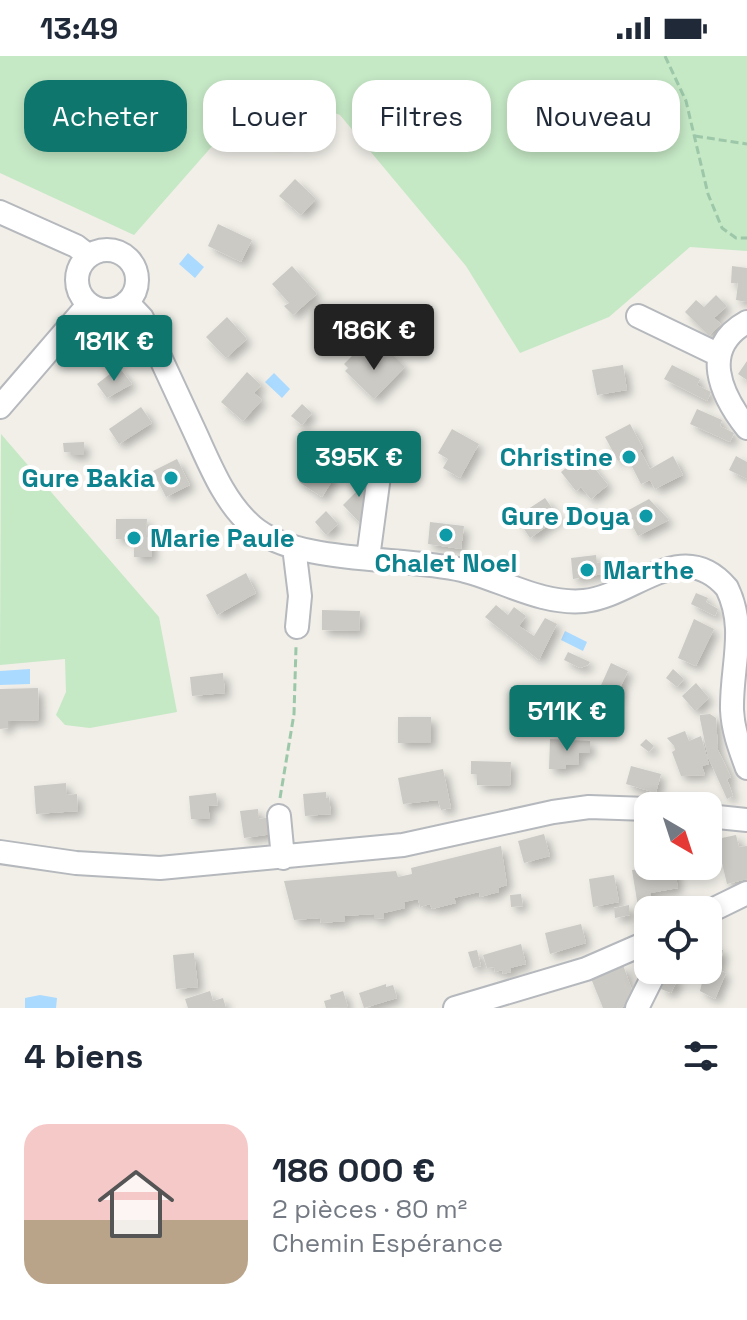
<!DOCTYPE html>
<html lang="fr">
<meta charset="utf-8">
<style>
body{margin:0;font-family:"Space Grotesk",sans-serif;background:#f2f2f3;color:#1f2937;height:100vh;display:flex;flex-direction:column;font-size:30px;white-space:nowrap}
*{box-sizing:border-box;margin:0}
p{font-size:26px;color:#747a83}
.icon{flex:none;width:44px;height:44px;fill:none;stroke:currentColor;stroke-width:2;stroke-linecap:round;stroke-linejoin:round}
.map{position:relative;height:952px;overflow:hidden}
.details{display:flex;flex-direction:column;background:#fff;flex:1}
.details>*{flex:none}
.banner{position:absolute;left:24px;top:24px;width:700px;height:72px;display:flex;gap:16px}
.needle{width:52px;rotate:141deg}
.controls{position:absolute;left:634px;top:736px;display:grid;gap:16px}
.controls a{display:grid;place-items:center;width:88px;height:88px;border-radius:16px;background:#fff;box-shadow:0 4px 12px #0003;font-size:40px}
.price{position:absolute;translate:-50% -68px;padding:0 18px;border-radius:8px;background:#0f766e;color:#fff;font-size:26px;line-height:52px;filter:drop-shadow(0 2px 4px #0008)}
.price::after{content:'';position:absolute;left:50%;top:48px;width:24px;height:18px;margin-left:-12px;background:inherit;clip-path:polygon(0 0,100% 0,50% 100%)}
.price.on{background:#222;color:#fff}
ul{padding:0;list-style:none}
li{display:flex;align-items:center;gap:24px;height:200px;padding:0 24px}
li span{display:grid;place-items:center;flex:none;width:224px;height:160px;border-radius:24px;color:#555}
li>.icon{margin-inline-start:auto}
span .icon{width:96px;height:96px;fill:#fffc;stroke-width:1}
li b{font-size:34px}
h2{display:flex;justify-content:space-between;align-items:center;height:96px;padding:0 24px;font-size:34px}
.pill{padding:0 28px;border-radius:24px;background:#fff;box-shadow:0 4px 12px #0003;font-size:28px;line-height:72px}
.pill.on{background:#0f766e;color:#fff}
.status{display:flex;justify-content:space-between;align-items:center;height:56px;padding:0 40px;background:#fff;direction:ltr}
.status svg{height:22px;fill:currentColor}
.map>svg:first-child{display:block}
.green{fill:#c5e8c5}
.water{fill:#aadaff}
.building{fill:#cccac5;filter:url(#shadow)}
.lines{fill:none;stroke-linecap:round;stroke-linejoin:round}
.minor-casing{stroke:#b5b8bc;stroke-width:26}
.path{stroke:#9cc7a9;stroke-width:3;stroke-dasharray:8 4;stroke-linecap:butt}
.minor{stroke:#fff;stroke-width:22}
.culture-dot{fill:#0f9aa8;stroke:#fff;stroke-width:3}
.labels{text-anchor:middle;stroke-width:8;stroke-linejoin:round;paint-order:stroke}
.culture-label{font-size:26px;font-weight:bold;fill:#0d838f;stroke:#fff;text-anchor:end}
</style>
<div class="status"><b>13:49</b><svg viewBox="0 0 49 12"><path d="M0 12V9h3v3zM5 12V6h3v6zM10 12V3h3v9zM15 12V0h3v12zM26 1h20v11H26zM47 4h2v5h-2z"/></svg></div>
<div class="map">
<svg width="747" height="952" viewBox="0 0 747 952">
<defs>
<filter id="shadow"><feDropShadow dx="5" dy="5" stdDeviation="4" flood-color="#0004"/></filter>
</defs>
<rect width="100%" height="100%" fill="#f1efe8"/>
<!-- green -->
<path class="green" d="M0 0H747V195L690 191 609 261 520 297 466 210 340 59 265 30 134 179 0 117Z
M1 378 159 561 177 656 90 672 65 669 56 659 66 636 65 603 0 609Z"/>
<!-- water -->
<path class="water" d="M188 197 204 211 195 222 179 208Z
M274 317 290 333 282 342 265 326Z
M565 575 587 586 583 595 561 584Z
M30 613V628L0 629V615Z
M40 939 57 942 56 952H25V942Z"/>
<!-- building -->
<path class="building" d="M263 59 307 74 304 85 289 80 288 83 283 81 282 87 257 78Z
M295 123 316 143 301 159 279 140Z
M218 168 252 184 241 206 208 190Z
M292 210 317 238 293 259 284 250 289 247 272 228Z
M732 210 747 212V246L736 244 738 227H731Z
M716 239 727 250 714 262 721 268 709 280 685 256 696 244 704 251Z
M227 261 247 283 226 302 206 281Z
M358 294 374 309 388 294 405 311 374 343 345 315 348 312 344 308Z
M747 305V324L738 318Z
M623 309 627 334 597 339 592 314Z
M672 309 700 323 697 329 711 336 707 345 664 323Z
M119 311 132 328 107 342 97 328Z
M247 316 261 329 254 337 262 344 243 365 221 346Z
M302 348 312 357 302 369 291 360Z
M141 351 152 367 119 388 109 373Z
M697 353 722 364 720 370 734 377 730 386 690 368Z
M630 368 643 392 640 394 650 413 673 400 683 419 655 433 650 424 641 428 627 401 618 405 605 381Z
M452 373 479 388 460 422 443 412 448 403 438 397Z
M84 386V399H71V396H64L63 387Z
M583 398 608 429 591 443 581 431 576 435 561 416Z
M736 400 747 406V423L729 414Z
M177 403 190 429 166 441 153 415Z
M311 407 334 422 322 441 299 426Z
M364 414 370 418 367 422 370 424 362 434 370 440 368 452 361 468 343 449 359 433 354 429Z
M545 442 559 462 530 482 516 461Z
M649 443 669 464 638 480 625 456Z
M326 455 338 468 326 479 315 466Z
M116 463H147L146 481H152V501H134V483H116Z
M430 466 464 470 461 493 428 488Z
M596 499 597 507 602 506 603 518 573 523 571 502Z
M246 517 256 537 217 559 206 539Z
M696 537 708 542 706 546 718 553 715 560 691 548Z
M496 549 508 559 514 551 526 560 519 570 534 580 545 562 557 568 539 604 485 561Z
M322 554 360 555 359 575 322 574Z
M694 563 714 573 696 610 678 602Z
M568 596 590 606 588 609 580 612 564 604Z
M611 607 628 615 610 653 594 645Z
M673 613 684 623 677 631 666 622Z
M223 617 225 637 192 640 190 621Z
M696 627 709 642 695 655 682 640Z
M38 632 39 664 8 665V672L0 673V633Z
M710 658 716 662 718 694 731 721 727 723 733 740 727 743 708 701 700 663V659Z
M398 661H431V687H398Z
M685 675 689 685 701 680 709 708 702 710 705 719 681 720 672 696 675 694 674 690 667 682Z
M550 683 590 685V697H579V709H566V713H549Z
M646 683 654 690 649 696 640 689Z
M471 705 511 706 510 730 477 729V718H471Z
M631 710 661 718 656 737 626 728Z
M443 713 451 752 441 754 438 744 403 748 398 722Z
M66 727 67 739 77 738 78 755 36 758 34 730Z
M326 736V742L329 741 331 758 305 760 303 738Z
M216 737 218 749 208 750 210 763H191L189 740Z
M258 753 259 763 271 761 273 778 244 782 240 755Z
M544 778 550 800 524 807 518 785Z
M736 779 739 791 747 790V823L727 828 722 807 719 808 717 800 720 799 717 783Z
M501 790 507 829 498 832 499 836 480 841 479 836 454 842 456 847 432 853 430 848 420 851 418 843 404 846 405 852 384 857V862L374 863V858L344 860 345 865 321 867 320 862 294 864 284 825 396 815 398 821 412 818 411 812Z
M662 810H674L678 832 650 837 653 854 639 857 632 814 642 813 643 818 663 815Z
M614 819 619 846 593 851 589 823Z
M521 838 523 850 511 851 510 839Z
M629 849 630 859 615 862 614 852Z
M581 868 586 887 550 898 545 877Z
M521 888 526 908 510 912 511 916 503 918 502 914 495 916 494 911 487 912 483 899Z
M708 891 723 894 720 910 718 909 717 913 726 917 715 943 700 935 705 914H708Z
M477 894 481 910 473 912 468 896Z
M194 897 198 931 176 933 173 899Z
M623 909 633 937 632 944 628 945 629 949 620 952H603L590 920Z
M667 918 678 923 671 937 661 933Z
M386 928V931L393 929 397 942 364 952 359 937Z
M210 935 213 945 223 942 226 952H188L185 943Z
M343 935 348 951 326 952 324 945 331 943 330 939Z"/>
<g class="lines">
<!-- minor casing -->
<g class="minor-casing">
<path id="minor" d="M0 156 76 190 89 200
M77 224a30 30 0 1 1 60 0a30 30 0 1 1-60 0Z
M127 246 142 262C159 299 176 335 193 372 209 406 223 445 252 470 296 509 403 500 462 514 502 524 542 549 584 545 634 540 682 479 727 532 747 573 731 610 732 654 733 675 740 693 747 712
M638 260 719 299
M747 266C699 292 721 339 747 372
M0 351 88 249
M294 491 300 540 297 571
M368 502 383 390
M279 760 283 802
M708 760 747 764
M0 796 76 807 160 812 403 789 553 756 589 751 648 753
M708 856 747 837
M455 952 586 913 648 886
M637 952 656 914"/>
</g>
<!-- path -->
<path class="path" d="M665 0 686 45 708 138 722 172 736 182H747
M695 80 747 88
M280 742 294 658 296 591"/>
<!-- minor -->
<use href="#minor" class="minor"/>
</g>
<!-- markers -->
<g class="culture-dot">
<circle cx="629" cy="401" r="8"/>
<circle cx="171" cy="422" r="8"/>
<circle cx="646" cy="460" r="8"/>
<circle cx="446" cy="479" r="8"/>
<circle cx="134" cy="482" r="8"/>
<circle cx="587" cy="514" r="8"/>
</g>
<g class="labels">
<!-- culture labels -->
<g class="culture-label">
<text x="613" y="410">Christine</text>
<text x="155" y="431">Gure Bakia</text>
<text x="630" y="469">Gure Doya</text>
<text x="150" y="491" text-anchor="start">Marie Paule</text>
<text x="446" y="516" text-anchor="middle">Chalet Noel</text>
<text x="603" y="523" text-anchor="start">Marthe</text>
</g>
</g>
</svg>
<div class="controls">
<a><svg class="needle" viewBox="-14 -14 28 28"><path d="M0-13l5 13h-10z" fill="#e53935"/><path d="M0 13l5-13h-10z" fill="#747a83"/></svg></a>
<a><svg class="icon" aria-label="locate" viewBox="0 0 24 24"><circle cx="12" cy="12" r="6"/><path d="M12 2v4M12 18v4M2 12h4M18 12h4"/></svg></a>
</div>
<b class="price on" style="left:374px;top:316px">186K €</b>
<b class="price" style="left:114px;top:327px">181K €</b>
<b class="price" style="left:359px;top:443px">395K €</b>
<b class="price" style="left:567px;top:697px">511K €</b>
<div class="banner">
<a class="pill on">Acheter</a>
<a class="pill">Louer</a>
<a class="pill">Filtres</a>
<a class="pill">Nouveau</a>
</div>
</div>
<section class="details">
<h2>4 biens<svg class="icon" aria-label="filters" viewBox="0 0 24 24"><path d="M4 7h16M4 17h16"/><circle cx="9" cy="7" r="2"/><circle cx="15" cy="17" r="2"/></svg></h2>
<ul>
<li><span style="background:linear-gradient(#f6c9c9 60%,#b9a48a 0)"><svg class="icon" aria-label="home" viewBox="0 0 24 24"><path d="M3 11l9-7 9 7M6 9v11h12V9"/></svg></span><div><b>186 000 €</b><p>2 pièces · 80 m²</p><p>Chemin Espérance</p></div></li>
</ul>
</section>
